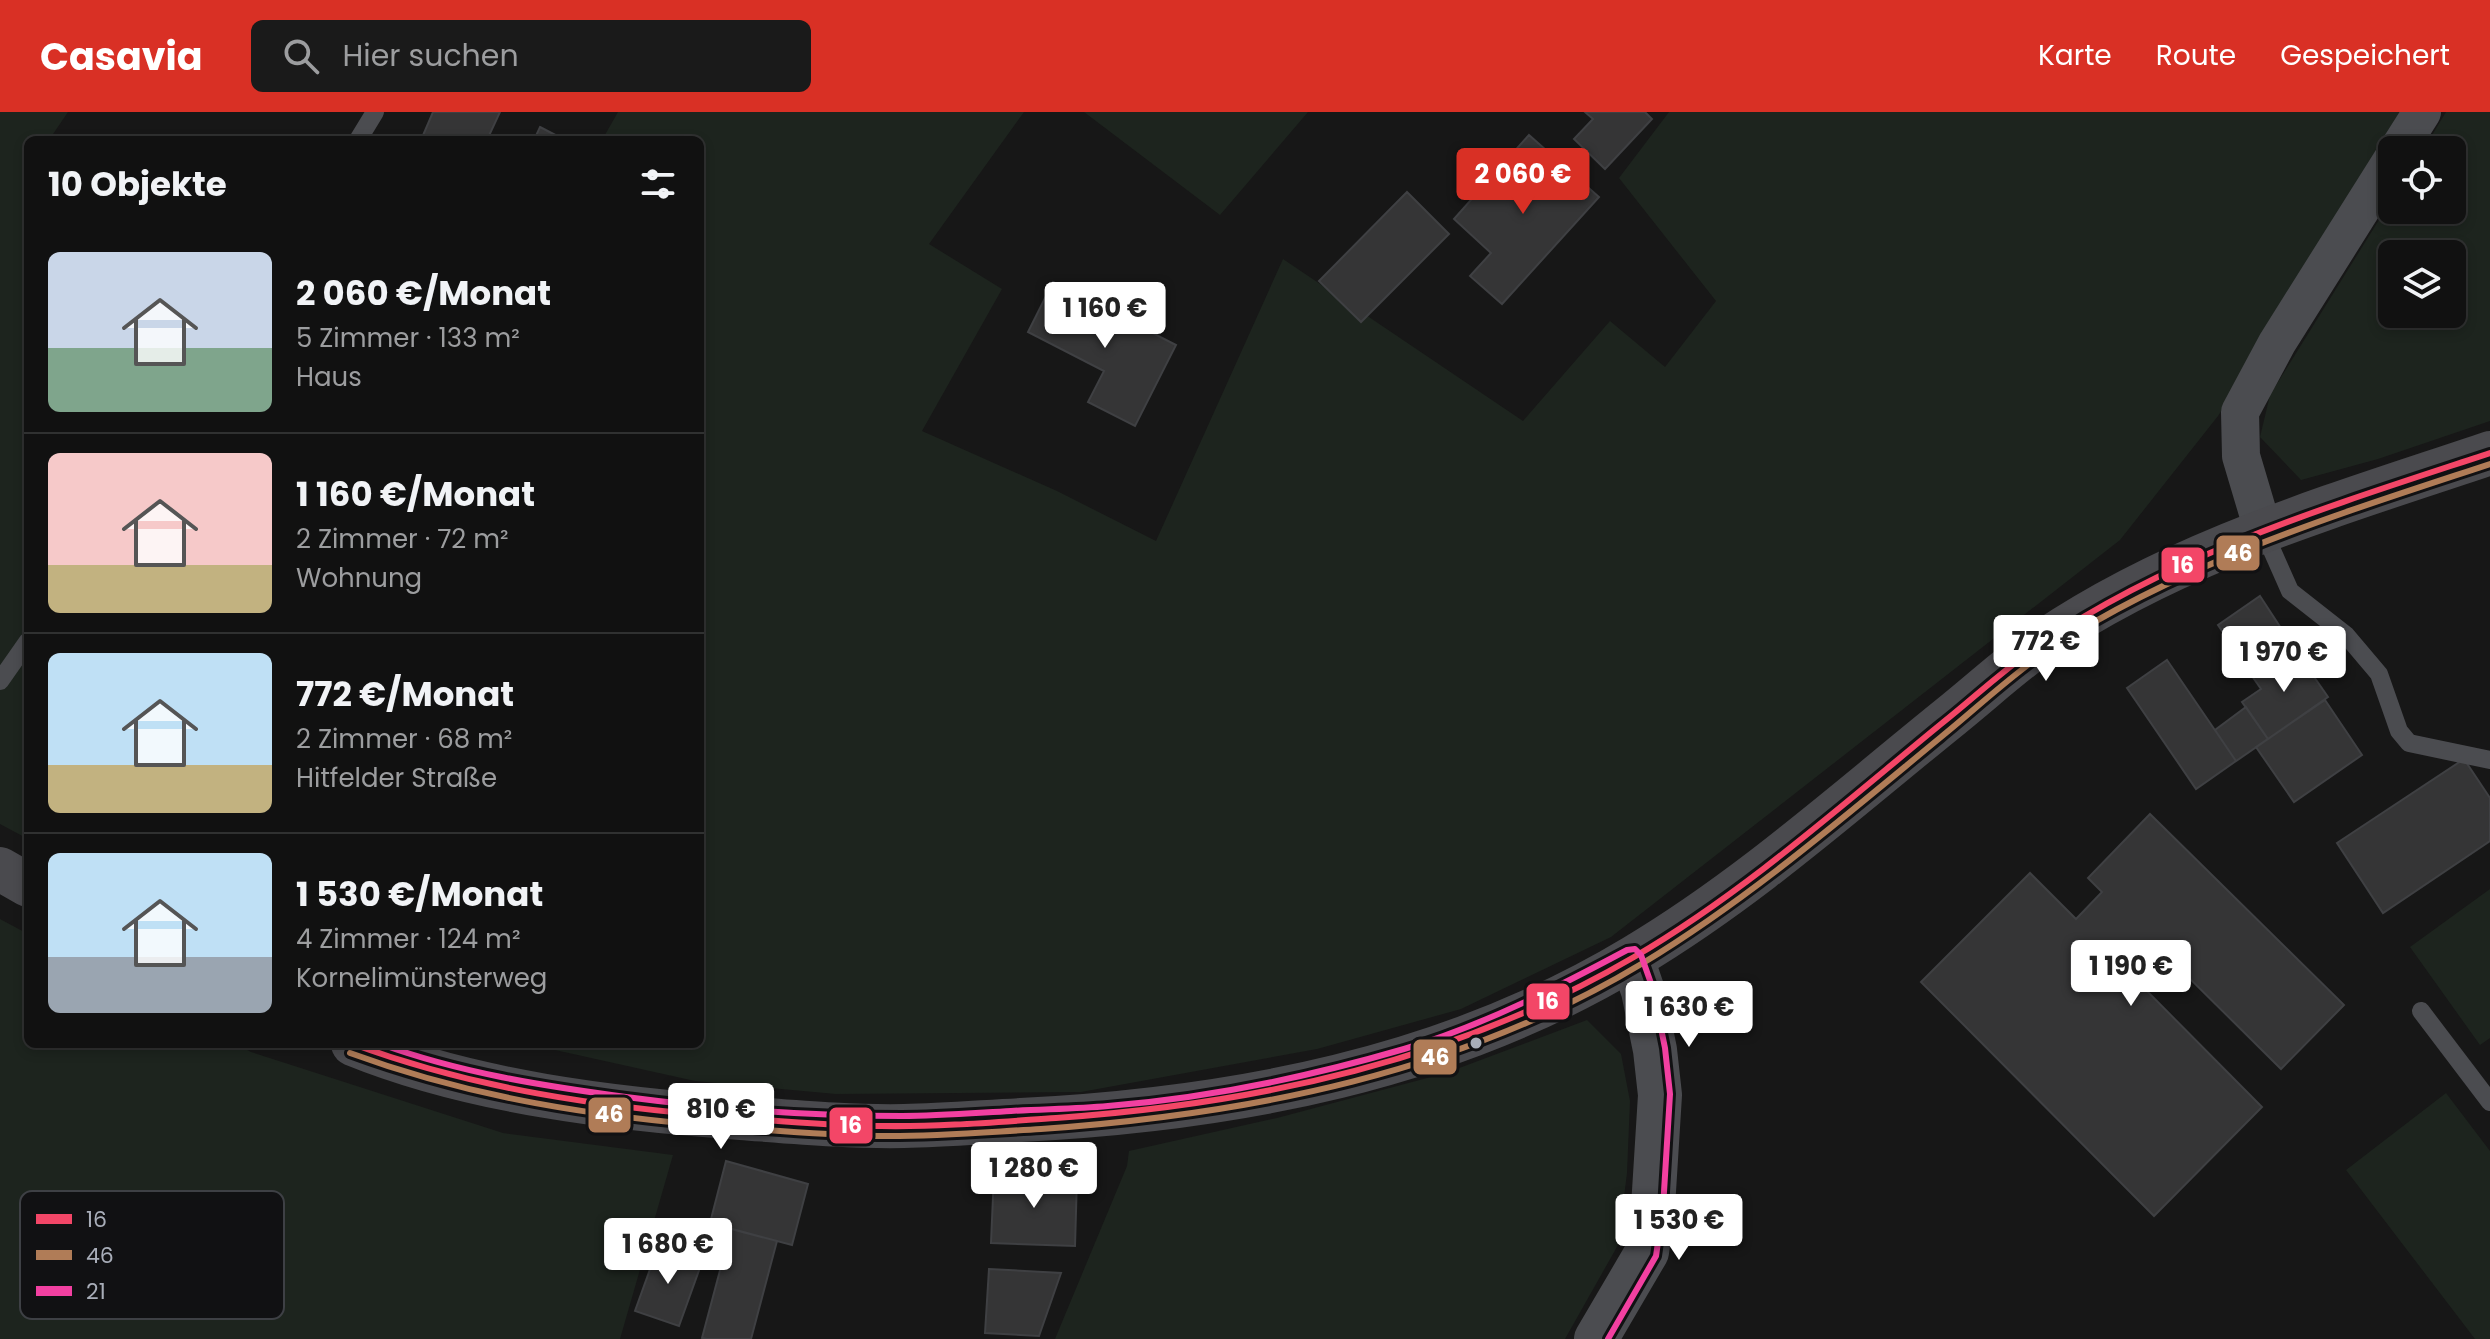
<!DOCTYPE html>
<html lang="de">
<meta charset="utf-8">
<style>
body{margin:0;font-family:Poppins,sans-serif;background:#1a1a1a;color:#f1f3f6;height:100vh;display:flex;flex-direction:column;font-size:30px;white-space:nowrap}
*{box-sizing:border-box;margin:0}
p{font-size:26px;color:#9c9d9f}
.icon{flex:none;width:44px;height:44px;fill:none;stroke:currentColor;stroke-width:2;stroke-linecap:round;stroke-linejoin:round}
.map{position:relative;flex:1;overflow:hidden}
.details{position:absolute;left:24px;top:24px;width:680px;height:912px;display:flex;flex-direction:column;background:#111;border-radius:12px;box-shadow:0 4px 12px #0003,0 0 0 2px #303131}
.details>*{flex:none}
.fabs{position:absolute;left:2378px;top:24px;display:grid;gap:16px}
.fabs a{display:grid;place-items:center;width:88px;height:88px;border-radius:12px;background:#111;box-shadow:0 4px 12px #0003,0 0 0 2px #303131;font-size:40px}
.price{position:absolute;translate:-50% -68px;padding:0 18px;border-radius:8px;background:#fff;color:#222;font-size:26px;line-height:52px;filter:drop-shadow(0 2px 4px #0008)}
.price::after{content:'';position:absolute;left:50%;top:48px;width:24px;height:18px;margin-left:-12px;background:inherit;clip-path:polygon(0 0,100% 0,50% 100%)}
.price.active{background:#d93025;color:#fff}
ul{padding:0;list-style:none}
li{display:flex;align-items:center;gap:24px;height:200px;padding:0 24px}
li+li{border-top:2px solid #303131}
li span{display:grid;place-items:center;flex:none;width:224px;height:160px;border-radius:12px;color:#555}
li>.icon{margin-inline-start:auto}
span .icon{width:96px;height:96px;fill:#fffc;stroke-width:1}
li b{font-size:34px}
h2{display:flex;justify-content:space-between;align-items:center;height:96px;padding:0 24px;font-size:34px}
header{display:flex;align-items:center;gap:48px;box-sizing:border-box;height:112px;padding:0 40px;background:#d93025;color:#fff}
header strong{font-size:38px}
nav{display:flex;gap:44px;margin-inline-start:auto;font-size:28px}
.search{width:560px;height:72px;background:#1a1a1a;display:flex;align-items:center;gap:20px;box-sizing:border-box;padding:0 28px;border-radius:12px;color:#9c9d9f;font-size:30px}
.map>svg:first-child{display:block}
.green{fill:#1d241e;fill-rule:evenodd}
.building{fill:#353536;stroke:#3f4043;stroke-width:2}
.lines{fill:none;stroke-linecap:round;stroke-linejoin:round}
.service{stroke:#4b4c50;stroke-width:18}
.minor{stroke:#4b4c50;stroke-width:38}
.tertiary{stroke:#4b4c50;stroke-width:44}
.secondary{stroke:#4a4a4e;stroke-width:44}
.bus-1-casing{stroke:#111113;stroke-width:12}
.bus-2-casing{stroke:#111113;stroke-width:12}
.bus-3-casing{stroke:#111113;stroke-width:12}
.bus-1{stroke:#f34667;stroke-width:6}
.bus-2{stroke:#b07c57;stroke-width:6}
.bus-3{stroke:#f240a1;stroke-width:6}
.bus-dot{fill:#a8adb8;stroke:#111113;stroke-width:3}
.key{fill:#111113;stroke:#3e4045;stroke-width:2}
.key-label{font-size:22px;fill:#a8adb8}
.line-badge{stroke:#111113;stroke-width:3}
.badge-label{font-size:22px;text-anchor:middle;font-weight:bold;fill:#fff}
</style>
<header>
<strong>Casavia</strong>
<div class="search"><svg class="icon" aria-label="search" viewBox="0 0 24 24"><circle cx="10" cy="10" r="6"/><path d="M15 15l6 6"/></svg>Hier suchen</div>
<nav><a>Karte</a><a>Route</a><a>Gespeichert</a></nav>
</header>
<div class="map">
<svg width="2490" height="1227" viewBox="0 0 2490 1227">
<rect width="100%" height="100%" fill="#171717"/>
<!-- green -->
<path class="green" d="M0 0H68L49 28H28V727L0 712Z
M618 0H1024L929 132 1002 177 922 319 1057 379 1156 429 1283 147 1523 309 1610 209 1665 255 1716 189 1619 66 1669 0H2408L2218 304 2120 428 1611 825 1461 897 1317 937 1081 980 836 982 695 969 528 932H700V28H602Z
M1084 0H1308L1220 103Z
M2446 0H2490V309L2378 347 2301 368 2260 325 2270 283 2392 87V98H2452V38H2423ZM2392 142H2452V202H2392Z
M2490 777V926L2480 933 2410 835Z
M0 807 28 822V932H236L251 940 503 1021 673 1043 620 1227H0Z
M1587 908 1621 942 1630 989 1627 1061 1618 1133 1565 1227H1055L1127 1054 1129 1039 1277 1006 1446 961Z
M2446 981 2490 1039V1227H2475L2346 1058Z"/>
<!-- building -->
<path class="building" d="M433 0H500L487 28H421Z
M1585 0H1645L1652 7 1605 57 1574 27 1593 7Z
M540 15 565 28H534Z
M1529 23 1599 85 1502 192 1470 164 1491 141 1454 107Z
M1407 80 1449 122 1361 210 1319 169Z
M1053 170 1176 233 1135 314 1088 290 1104 259 1028 220Z
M2260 484 2294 536 2252 564 2218 513Z
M2294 536 2328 585 2268 627 2242 590 2261 577 2252 564Z
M2167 548 2236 649 2196 677 2127 576Z
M2325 588 2362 643 2294 690 2256 635Z
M2246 595 2268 627 2236 649 2215 618Z
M2464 647 2490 686V729L2383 801 2337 731Z
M2150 702 2344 893 2281 957 2166 843 2139 871 2262 995 2154 1104 1921 870 2030 761 2076 807 2102 780 2088 766Z
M726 1049 808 1072 792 1133 710 1111Z
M994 1062 1077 1065 1075 1134 991 1131Z
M731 1117 777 1129 751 1227H707L702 1226Z
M658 1135 702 1150 679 1214 635 1199Z
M989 1157 1061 1161 1039 1224 985 1221Z"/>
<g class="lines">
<!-- service -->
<path class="service" d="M358 28 375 0
M2263 418 2290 479 2346 523 2379 562 2399 619 2409 631 2490 648
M0 569 28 529
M2421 899 2490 990"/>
<!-- minor -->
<path class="minor" d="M2398 38 2422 0
M2263 418 2241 344 2240 300 2277 231 2392 48"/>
<!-- tertiary -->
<path class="tertiary" d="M1596 1227 1647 1140 1653 1095 1660 983 1655 938 1643 879 1632 847"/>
<!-- secondary -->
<path class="secondary" d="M0 757 28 773
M353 932C471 980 614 997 741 1006 795 1010 850 1015 904 1014 943 1013 982 1010 1021 1008 1235 997 1448 957 1634 845 1748 777 1847 688 1950 605 1980 581 2009 554 2040 532 2176 439 2336 393 2490 341"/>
<!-- bus-1 casing -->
<g class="bus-1-casing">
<path id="bus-1" d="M353 932C475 977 600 995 729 1005 780 1009 830 1014 881 1014 939 1015 997 1010 1056 1006 1258 992 1458 948 1634 845 1745 780 1842 693 1941 612 1974 586 2005 556 2041 532 2176 440 2336 392 2490 341"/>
</g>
<!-- bus-2 casing -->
<g class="bus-2-casing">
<path id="bus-2" d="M350 941C472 986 597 1005 726 1015 777 1019 827 1023 878 1024 932 1025 987 1020 1041 1017 1251 1002 1461 961 1643 851 1750 786 1845 704 1941 625 1977 596 2011 563 2050 537 2185 449 2339 402 2490 352"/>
</g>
<!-- bus-3 casing -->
<g class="bus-3-casing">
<path id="bus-3" d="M381 932C460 961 544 974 626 985 717 997 810 1004 902 1004 938 1004 975 1001 1011 999 1043 997 1076 997 1108 994 1208 986 1308 965 1404 937 1482 914 1556 876 1627 838L1635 837 1641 843 1653 877 1665 936 1670 982 1663 1096 1656 1144 1608 1227"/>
</g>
<!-- bus-1 -->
<use href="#bus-1" class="bus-1"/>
<!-- bus-2 -->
<use href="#bus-2" class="bus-2"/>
<!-- bus-3 -->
<use href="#bus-3" class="bus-3"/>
</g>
<!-- markers -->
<circle class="bus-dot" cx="1476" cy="931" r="7"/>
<!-- legend -->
<rect x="20" y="1079" width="264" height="128" rx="12" class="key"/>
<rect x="36" y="1102" width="36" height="10" fill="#f34667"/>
<rect x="36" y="1138" width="36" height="10" fill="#b07c57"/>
<rect x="36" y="1174" width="36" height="10" fill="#f240a1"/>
<g class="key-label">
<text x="86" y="1115">16</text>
<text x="86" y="1151">46</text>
<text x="86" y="1187">21</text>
</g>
<g class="line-badge">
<rect x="2215" y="422" width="46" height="38" rx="8" fill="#b07c57"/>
<rect x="2160" y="434" width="46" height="38" rx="8" fill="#f34667"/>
<rect x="1525" y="870" width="46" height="39" rx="8" fill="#f34667"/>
<rect x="1412" y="926" width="46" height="38" rx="8" fill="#b07c57"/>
<rect x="587" y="984" width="45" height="38" rx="8" fill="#b07c57"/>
<rect x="828" y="994" width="46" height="39" rx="8" fill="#f34667"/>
</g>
<g class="badge-label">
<text x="2238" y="449">46</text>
<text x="2183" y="461">16</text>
<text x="1548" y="897">16</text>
<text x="1435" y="953">46</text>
<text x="609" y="1010">46</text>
<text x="851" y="1021">16</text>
</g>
</svg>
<div class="fabs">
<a><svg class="icon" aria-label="locate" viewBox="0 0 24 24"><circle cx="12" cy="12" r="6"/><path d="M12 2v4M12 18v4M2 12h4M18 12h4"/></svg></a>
<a><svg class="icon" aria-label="layers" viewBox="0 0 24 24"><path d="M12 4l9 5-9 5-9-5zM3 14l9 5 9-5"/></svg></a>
</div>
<b class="price active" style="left:1523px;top:104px">2 060 €</b>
<b class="price" style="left:1105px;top:238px">1 160 €</b>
<b class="price" style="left:2046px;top:571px">772 €</b>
<b class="price" style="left:2284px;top:582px">1 970 €</b>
<b class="price" style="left:2131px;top:896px">1 190 €</b>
<b class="price" style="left:1689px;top:937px">1 630 €</b>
<b class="price" style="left:721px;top:1039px">810 €</b>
<b class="price" style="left:1034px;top:1098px">1 280 €</b>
<b class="price" style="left:1679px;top:1150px">1 530 €</b>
<b class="price" style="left:668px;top:1174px">1 680 €</b>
<section class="details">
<h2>10 Objekte<svg class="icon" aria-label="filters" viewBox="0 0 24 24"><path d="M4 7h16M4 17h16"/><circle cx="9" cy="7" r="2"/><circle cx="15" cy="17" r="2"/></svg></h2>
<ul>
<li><span style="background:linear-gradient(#c9d6e8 60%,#7fa58c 0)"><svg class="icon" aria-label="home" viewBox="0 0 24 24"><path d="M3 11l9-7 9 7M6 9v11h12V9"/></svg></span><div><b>2 060 €/Monat</b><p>5 Zimmer · 133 m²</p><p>Haus</p></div></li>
<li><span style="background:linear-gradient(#f6c9c9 70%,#c2b280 0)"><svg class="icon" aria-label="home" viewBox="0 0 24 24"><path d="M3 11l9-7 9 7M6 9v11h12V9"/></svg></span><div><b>1 160 €/Monat</b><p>2 Zimmer · 72 m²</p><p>Wohnung</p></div></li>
<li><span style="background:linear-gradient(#bfe0f5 70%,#c2b280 0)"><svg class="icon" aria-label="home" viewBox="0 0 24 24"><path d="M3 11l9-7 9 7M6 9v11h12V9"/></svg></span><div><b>772 €/Monat</b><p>2 Zimmer · 68 m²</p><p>Hitfelder Straße</p></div></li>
<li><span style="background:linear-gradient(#bfe0f5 65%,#9aa5b1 0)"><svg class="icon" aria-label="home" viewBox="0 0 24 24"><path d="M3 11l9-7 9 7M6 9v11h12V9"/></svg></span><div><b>1 530 €/Monat</b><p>4 Zimmer · 124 m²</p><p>Kornelimünsterweg</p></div></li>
</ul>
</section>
</div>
